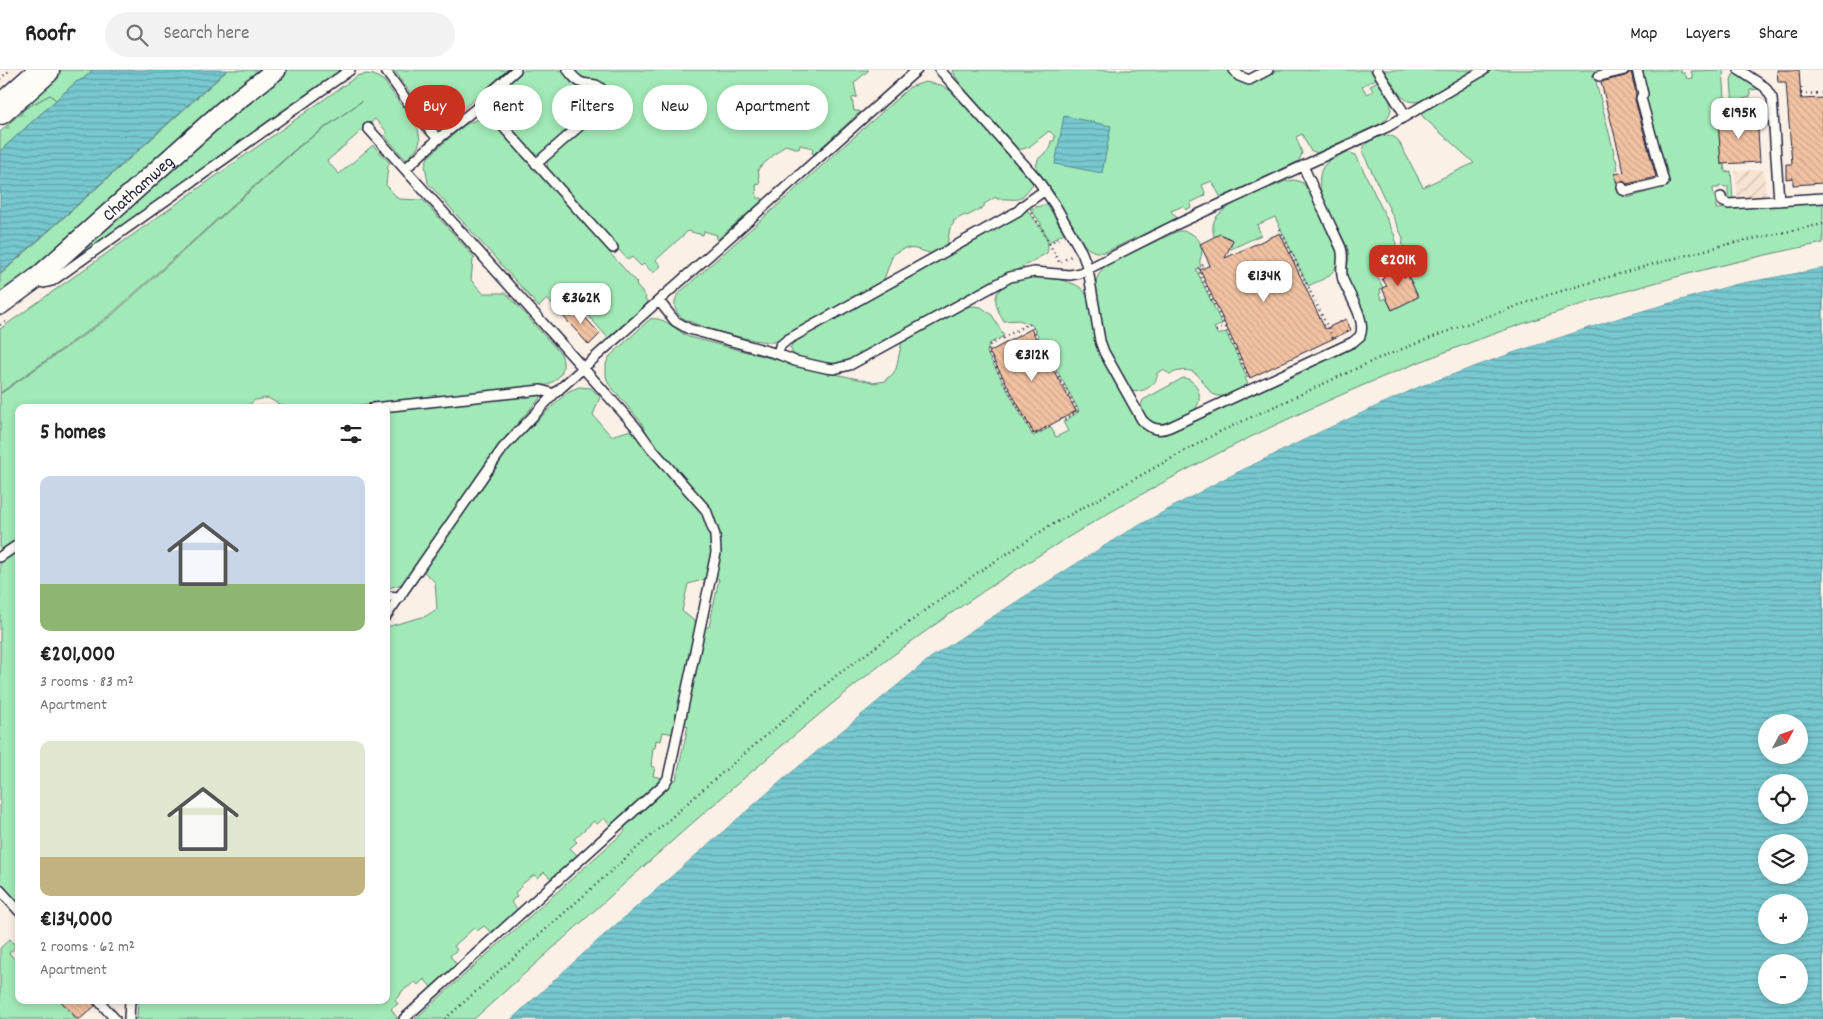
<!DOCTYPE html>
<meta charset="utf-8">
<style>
body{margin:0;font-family:Dekko,sans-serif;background:#f2f2f2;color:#222;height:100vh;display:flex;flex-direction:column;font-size:19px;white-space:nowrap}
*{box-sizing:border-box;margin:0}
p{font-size:16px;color:#767676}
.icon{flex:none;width:28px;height:28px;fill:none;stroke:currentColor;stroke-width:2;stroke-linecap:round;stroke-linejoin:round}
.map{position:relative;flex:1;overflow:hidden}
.details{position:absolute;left:15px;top:334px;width:375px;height:600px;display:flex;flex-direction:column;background:#fff;border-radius:10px;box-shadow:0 2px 8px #0003}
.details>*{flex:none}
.banner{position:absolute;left:405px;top:15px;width:475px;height:45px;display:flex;gap:10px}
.needle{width:32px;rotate:49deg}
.buttons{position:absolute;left:1758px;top:644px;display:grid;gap:10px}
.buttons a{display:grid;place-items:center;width:50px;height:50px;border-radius:50%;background:#fff;box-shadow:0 2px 8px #0003;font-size:25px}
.price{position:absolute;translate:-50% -42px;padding:0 11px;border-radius:10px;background:#fff;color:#222;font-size:16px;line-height:32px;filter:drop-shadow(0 1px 2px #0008)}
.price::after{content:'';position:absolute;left:50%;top:30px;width:15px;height:11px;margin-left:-8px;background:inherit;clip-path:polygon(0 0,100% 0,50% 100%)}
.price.selected{background:#c8321e;color:#fff}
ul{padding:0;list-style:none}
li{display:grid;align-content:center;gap:10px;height:265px;padding:0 25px}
li span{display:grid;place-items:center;height:155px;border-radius:10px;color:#555}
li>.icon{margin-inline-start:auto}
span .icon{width:90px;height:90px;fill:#fffc;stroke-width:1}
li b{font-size:21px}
h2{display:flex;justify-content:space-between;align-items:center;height:60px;padding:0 25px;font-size:21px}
.tag{padding:0 18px;border-radius:22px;background:#fff;box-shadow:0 2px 8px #0003;font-size:18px;line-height:45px}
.tag.selected{background:#c8321e;color:#fff}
header{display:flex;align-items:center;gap:30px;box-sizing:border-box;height:70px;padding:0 25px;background:#fff;border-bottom:1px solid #e0e0e0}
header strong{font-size:24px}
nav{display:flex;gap:28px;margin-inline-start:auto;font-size:18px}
.search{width:350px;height:45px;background:#f2f2f2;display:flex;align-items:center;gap:12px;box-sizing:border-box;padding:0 18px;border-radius:28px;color:#767676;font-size:19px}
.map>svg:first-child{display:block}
.industrial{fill:url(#industrial-furrows)}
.grass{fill:#a1e9b6;stroke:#628678}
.forest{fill:url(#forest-firs);stroke:#628678}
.water{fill:url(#water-rules);stroke:#558694;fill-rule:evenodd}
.pier{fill:#fbf0e6}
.building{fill:url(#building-back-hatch);stroke:#22223b}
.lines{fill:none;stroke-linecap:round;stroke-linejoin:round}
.lane-casing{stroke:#22223b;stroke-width:12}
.street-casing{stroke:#22223b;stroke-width:22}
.primary-casing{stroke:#22223b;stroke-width:31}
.path{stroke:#22223b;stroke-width:2.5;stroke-dasharray:1 4;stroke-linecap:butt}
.lane{stroke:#fdfcf7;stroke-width:9}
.street{stroke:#fdfcf7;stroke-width:19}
.primary{stroke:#fdfcf7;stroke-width:28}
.labels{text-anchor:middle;stroke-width:4;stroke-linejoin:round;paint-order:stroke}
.street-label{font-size:18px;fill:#22223b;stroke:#fdfcf7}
</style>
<header>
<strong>Roofr</strong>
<div class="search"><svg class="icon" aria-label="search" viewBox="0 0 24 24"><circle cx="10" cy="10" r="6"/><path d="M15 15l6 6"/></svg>Search here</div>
<nav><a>Map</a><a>Layers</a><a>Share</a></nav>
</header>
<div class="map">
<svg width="1823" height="949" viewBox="0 0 1823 949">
<defs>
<pattern id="industrial-furrows" width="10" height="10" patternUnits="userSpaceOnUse" patternTransform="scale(1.25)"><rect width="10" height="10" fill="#f8e2d1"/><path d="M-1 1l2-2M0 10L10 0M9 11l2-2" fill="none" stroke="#d4c2b4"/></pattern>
<pattern id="forest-firs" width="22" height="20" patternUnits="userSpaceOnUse" patternTransform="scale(1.25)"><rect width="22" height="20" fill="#a1e9b6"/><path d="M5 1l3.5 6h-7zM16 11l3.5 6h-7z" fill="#8ac89d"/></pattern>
<pattern id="water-rules" width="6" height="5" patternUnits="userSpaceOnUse" patternTransform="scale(1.25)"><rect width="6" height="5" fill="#77c8cf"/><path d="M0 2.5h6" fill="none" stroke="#61a2a9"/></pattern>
<pattern id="building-back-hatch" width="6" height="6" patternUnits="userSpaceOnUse" patternTransform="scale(1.25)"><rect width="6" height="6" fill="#f1c1a1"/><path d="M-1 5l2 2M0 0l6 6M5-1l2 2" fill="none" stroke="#cea68c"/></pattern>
</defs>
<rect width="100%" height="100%" fill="#fbf0e6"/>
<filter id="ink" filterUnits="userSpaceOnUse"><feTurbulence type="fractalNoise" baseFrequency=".02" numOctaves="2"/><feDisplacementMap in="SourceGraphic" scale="10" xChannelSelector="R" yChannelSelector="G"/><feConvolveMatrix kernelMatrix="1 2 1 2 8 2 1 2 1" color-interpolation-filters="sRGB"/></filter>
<g filter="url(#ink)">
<!-- industrial -->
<path class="industrial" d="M1764 100 1766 128 1738 129 1735 101Z"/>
<!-- grass -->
<path class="grass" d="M61 0H93L83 9 76 12 56 30 50 25 26 38 23 34Z
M228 0H265L39 197 0 226V205Z
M289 0H345L57 204H52L205 67Z
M394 0H508L455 46 439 50 430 47 423 41Z
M524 0H564V3L572 14 574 12 596 20 601 27 599 34 541 83 536 84 529 81 489 34V31Z
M573 0H869L854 13 857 27 852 28 854 41H859L860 42 814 84 812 83 813 78 800 75 799 79 785 75 758 99 760 114 756 115 757 128H762L763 130 717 170 716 169 717 165 704 161 703 165 688 161 656 190 661 196 653 203 644 194 641 196 632 187 628 190 548 100 547 93 548 89 608 29 583 10Z
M953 0H1228L1236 10 1247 14 1254 13 1277 0H1370L1376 9 1362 16 1367 24 1373 21 1370 16 1377 11C1387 26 1400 38 1382 53L1317 83 1310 80 1302 64 1296 67 1302 83 1299 91 1221 128 1212 111 1202 115 1206 125 1190 133 1191 137 1186 140 1183 136 1171 141 1177 148 1108 181C1099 184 1092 182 1085 176L1053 122 1036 98 1038 89 1050 79 1051 71H1054L1055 66 1049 61 1029 77 1019 80 962 16 955 6Z
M1384 0H1477L1426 29 1415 32 1408 31 1400 25Z
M1492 0H1602L1596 2 1592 6 1593 8H1595L1614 82 1613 85 1616 89 1618 99 1615 101C1614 111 1619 123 1628 128L1662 117 1667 108 1664 87 1659 88 1643 27 1648 26 1642 4 1646 0H1681V3H1685L1687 9 1693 8 1691 1 1723 0 1725 27 1721 28 1722 41H1726V45L1718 46 1721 94H1724L1725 102 1731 101 1733 130H1728L1726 127 1728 126V117L1719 116V118H1713L1714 127H1716V139L1823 132V173C1503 236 1199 368 933 556 879 594 828 637 777 680 674 767 575 859 474 949H415L624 762 625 755 659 725 671 709 676 710 688 656 684 655 704 557H709L719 509 714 508 719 468 714 447 705 432 653 375 641 352 608 313 606 306V294L609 287 650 249C665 246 676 261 689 267L821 301 872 312V313L886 311V309L892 305 896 299 902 271 961 238 973 236 981 237 992 245 1004 266 989 274 987 283 1033 366 1051 357 1056 367 1068 361 1063 352 1079 341 1032 255 1019 250 1004 251C1002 247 998 242 997 237 985 200 1066 203 1082 219 1095 232 1092 258 1096 274 1099 285 1106 295 1111 305 1120 320 1129 336 1137 352 1145 361 1155 365 1167 363L1355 276C1382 256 1351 231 1347 207 1346 198 1350 189 1348 180 1337 148 1290 97 1348 82L1356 85 1394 164C1401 184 1389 191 1374 199L1383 218 1380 219 1381 223 1379 224 1382 230 1386 228 1392 240 1418 227 1401 189 1403 168 1363 83C1362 69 1387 59 1398 70L1423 117 1474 93 1423 47 1420 42Z
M1736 3 1761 19 1750 20V27L1743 29 1744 47H1738V44H1736V48H1734L1731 10 1733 5Z
M366 4 374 5 384 11 418 59 420 70 418 77 406 90 384 65 387 62 375 49 327 91 339 104 373 75 390 93 388 96 386 115 388 117 398 129 423 130 475 188 473 190 471 210 483 223H506L561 284C567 299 560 310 545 316L339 337H284L268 328 255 330 245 338H19V470L0 482V324L111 246 300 76 362 31 299 76 110 245 0 323V259L357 6Z
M925 12 941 15 951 21 1028 107 1033 114C1016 135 1022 128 997 129L996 127 984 134V137L967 146 965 145 953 151 954 153 950 158 947 176 933 184 916 179 905 178 893 184 883 212 775 272C760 274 689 256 679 245 673 238 674 231 678 224L910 17Z
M478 49H488L495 54 610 181 609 182 637 213 636 215 646 227 645 229 648 233 608 268 586 243 572 256 568 252 577 244 569 235 560 242 547 229 539 237 428 113 425 95 428 87 464 55Z
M1295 110 1303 113 1310 123 1338 185C1337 206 1325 208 1308 216L1275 147 1257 155 1261 165 1231 179C1223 176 1213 171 1213 161 1212 155 1214 149 1219 144 1232 131 1268 119 1286 111Z
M1047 134 1064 163 1049 172 1040 152 1030 139Z
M1027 140C1036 151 1052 168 1047 183L1015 201 1009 202 962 227 960 230 844 293 829 295 795 287 790 278 794 270Z
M1178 161C1191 160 1202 169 1202 181 1202 187 1198 191 1201 197L1196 199 1222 254 1214 258 1218 265 1226 262 1247 307 1245 308 1249 316C1241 319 1232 325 1224 326 1199 330 1209 288 1170 304L1163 300 1157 303C1159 314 1142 324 1132 321L1107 280 1103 268 1095 218C1096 208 1099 201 1107 194Z
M1183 308C1197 309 1204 327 1196 338 1192 343 1185 345 1179 348 1160 357 1152 358 1140 338L1143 330Z
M579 317 591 318 600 327 593 345 611 366 631 360 700 437C715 463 713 481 706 509L688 514 682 541 697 553 674 664 663 662 661 671 656 670 655 678H653L651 696 655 697 653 706 663 708 659 714 612 757 604 748 597 754 594 751 574 769 577 772 570 778 579 787 553 811 544 802 538 808 534 805 521 815V817L515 823 517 826 511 832 519 841 493 864 484 856 477 861 474 858 454 876 457 880 450 886 458 896 432 918 424 909 418 915 415 912 401 922V924L395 930 398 934 391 939 398 949H133L137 948 138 930H386V557L426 546 437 539 435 512 424 502V499L505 382 561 328 569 321Z
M539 324 541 327 508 364 407 511 402 514 386 519V340Z
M19 479V836L0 815V492Z
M10 869 16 877 9 883 19 894V930H60L77 949H0V878Z"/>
<!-- forest -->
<path class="forest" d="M50 25 56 30 0 81V62L26 38Z"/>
<!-- water -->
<path class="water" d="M93 0H227L0 204V81L76 12 83 9Z
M1064 46 1111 56 1102 103 1055 94Z
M1823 198V949H511L600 868 783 709 931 587 990 548 1124 463 1221 410 1321 361 1420 316 1511 283 1627 245 1735 214ZM1766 652H1799V685H1766ZM1766 712H1799V745H1766ZM1766 772H1799V805H1766ZM1766 832H1799V865H1766ZM1766 892H1799V925H1766Z"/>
<!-- pier -->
<path class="pier" d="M1823 195V198L1735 214 1627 245 1511 283 1420 316 1321 361 1221 410 1124 463 990 548 931 587 783 709 600 868 511 949H508L598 866 781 707 930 585 989 546 1123 461 1220 407 1320 359 1419 314 1511 281 1627 242 1735 212Z"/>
<!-- building -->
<path class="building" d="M1777 0H1799L1801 29 1823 28V113L1793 115V108L1786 109V94H1792L1786 12H1778Z
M1631 2 1636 23 1635 30 1656 107 1627 114 1623 111 1617 113 1615 104 1624 102 1601 12 1625 6Z
M1757 46 1760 92 1721 94 1718 49Z
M1280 163 1325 259 1346 249 1351 260 1250 308 1200 200 1210 195 1200 174 1220 164 1233 170 1225 188Z
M1396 194 1404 207 1408 205 1418 227 1392 240 1382 218 1387 216 1382 209 1384 208 1381 201Z
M568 235 580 248 583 245 600 264 589 275 560 243Z
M1031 259 1076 341 1034 364 989 282Z
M60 930H92L95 936 80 949H77Z"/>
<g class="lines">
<!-- lane casing -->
<g class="lane-casing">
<path id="lane" d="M385 0 418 46 438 69
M940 0 1037 109 1055 135 1082 183 1088 199 1100 271 1104 282 1142 350C1150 359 1159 362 1170 357L1353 272 1360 266C1367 250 1349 225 1343 210 1339 199 1345 188 1341 178L1303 96
M1234 0 1239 6 1249 10 1268 0
M1377 0 1406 46
M1739 0 1765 17 1772 28 1779 131
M1599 6 1624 0
M484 32 486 38 613 178
M368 58 635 356 651 378 706 440 715 465 716 483 668 708 664 714 404 949
M536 94 599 39C606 31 606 19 596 15 590 13 585 15 580 12 575 9 571 4 568 0
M405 99 438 69 484 32 486 27 516 0
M1622 117 1623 120 1626 121 1664 112 1641 28 1643 24 1637 0
M1721 127 1722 131 1729 134 1823 128
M38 207 44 213 52 211 350 0
M659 231 675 251 689 259 778 284 795 291 826 298 834 299 850 295 1010 207 1034 202 1070 205 1080 203 1173 156 1387 57 1484 0
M778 284 780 276 787 270 1018 141 1024 135 1045 120
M373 338 541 320 554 324
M0 487 19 474
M386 526 400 527
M386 546 503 378 554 324 917 0
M0 820 19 841
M98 930 115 949
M129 949 130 930"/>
</g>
<!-- street casing -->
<g class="street-casing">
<g id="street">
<path id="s1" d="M0 235 38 207 223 41 276 0"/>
</g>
</g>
<!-- primary casing -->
<g class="primary-casing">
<path id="primary" d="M0 40 45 0"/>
</g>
<!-- path -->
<path class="path" d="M0 9 10 0
M1801 17V29
M1801 24 1823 23
M1031 143C1043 158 1050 176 1059 192
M1280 159 1333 268
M1049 174 1060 167
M1061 192 1071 186
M1203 195 1198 200 1249 308
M0 255 7 251
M1216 261 1226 257
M1050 356 1034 365 988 283 990 275 1028 254 1031 256 1078 341 1063 351
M445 949 709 714 837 605 977 503 1048 457 1217 363 1377 289 1461 256 1545 226 1632 200 1720 176 1823 154"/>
<!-- lane -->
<use href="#lane" class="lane"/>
<!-- street -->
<use href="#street" class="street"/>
<!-- primary -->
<use href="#primary" class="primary"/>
</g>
</g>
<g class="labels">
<!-- street labels -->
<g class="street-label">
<text dy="6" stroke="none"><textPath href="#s1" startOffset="181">Chathamweg</textPath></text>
</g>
</g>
</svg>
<div class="buttons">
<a><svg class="needle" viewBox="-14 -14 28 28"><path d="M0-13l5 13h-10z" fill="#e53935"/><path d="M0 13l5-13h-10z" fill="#767676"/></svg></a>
<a><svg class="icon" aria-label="locate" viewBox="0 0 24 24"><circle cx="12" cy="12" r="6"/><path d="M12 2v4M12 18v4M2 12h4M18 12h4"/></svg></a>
<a><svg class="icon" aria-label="layers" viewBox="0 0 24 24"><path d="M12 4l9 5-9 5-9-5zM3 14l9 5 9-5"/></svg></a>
<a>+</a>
<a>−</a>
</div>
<b class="price" style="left:1739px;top:70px">€195K</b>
<b class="price selected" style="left:1398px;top:217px">€201K</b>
<b class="price" style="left:1264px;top:233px">€134K</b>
<b class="price" style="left:581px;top:255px">€362K</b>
<b class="price" style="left:1032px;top:312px">€312K</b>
<div class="banner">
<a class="tag selected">Buy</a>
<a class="tag">Rent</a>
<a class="tag">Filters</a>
<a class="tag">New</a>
<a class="tag">Apartment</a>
</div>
<section class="details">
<h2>5 homes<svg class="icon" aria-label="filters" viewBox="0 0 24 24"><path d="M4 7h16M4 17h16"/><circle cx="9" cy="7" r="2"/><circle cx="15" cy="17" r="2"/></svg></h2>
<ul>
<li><span style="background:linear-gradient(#c9d6e8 70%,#8fb573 0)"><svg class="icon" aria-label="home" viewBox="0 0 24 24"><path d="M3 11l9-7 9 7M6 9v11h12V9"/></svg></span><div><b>€201,000</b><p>3 rooms · 83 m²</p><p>Apartment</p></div></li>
<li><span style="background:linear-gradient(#dfe7d0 75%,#c2b280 0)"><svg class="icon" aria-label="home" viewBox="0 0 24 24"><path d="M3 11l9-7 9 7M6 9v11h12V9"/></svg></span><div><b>€134,000</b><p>2 rooms · 62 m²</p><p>Apartment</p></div></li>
</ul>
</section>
</div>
